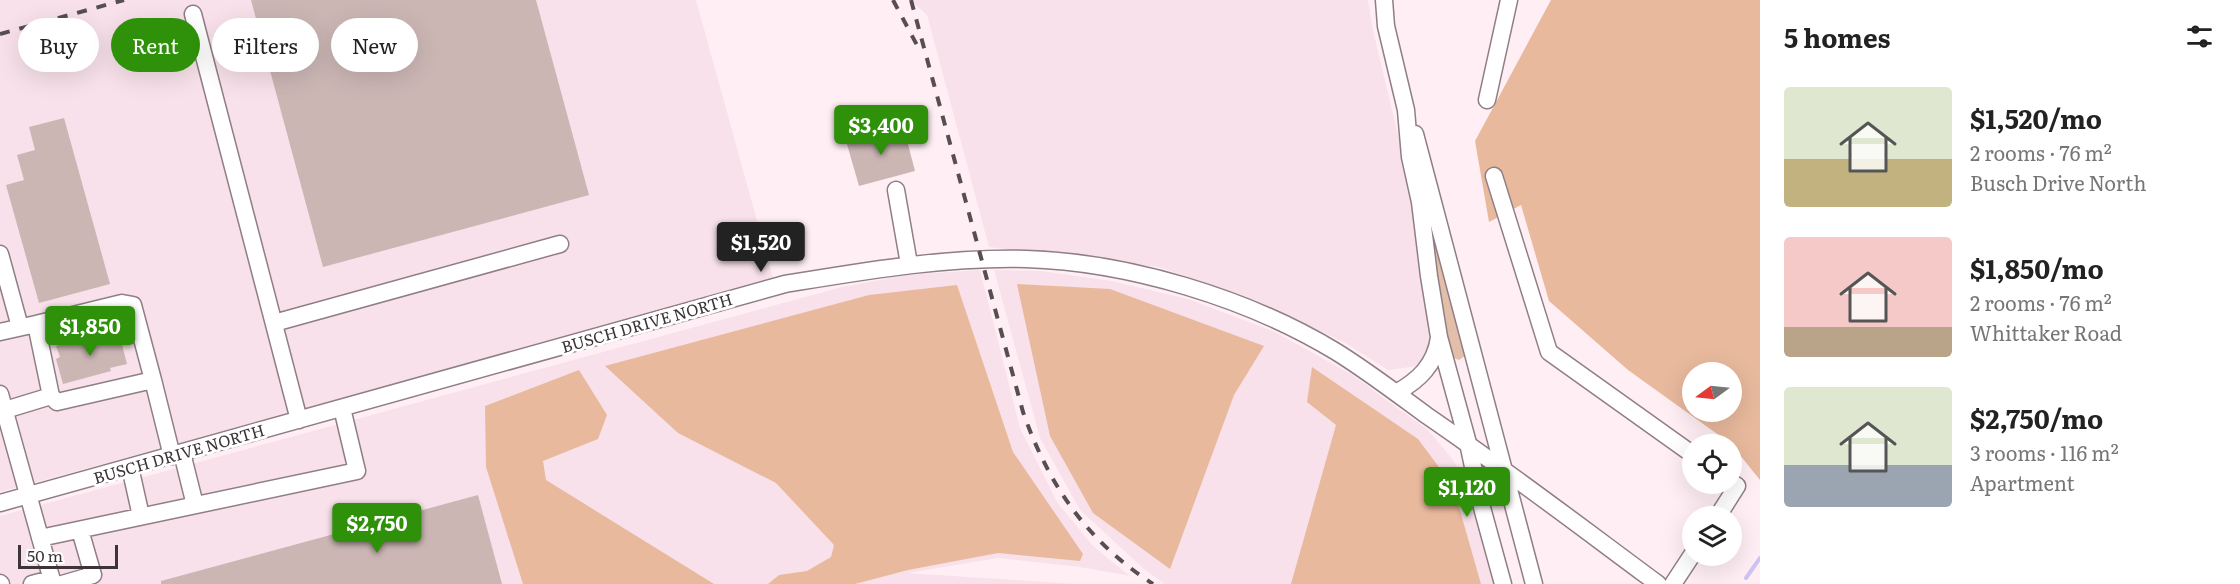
<!DOCTYPE html>
<meta charset="utf-8">
<style>
body{margin:0;font-family:Literata,serif;background:#f6f6f6;color:#222;height:100vh;display:flex;flex-direction:column;font-size:22px;white-space:nowrap}
*{box-sizing:border-box;margin:0}
p{font-size:20px;color:#767676}
.icon{flex:none;width:33px;height:33px;fill:none;stroke:currentColor;stroke-width:2;stroke-linecap:round;stroke-linejoin:round}
.map{position:relative;flex:1;overflow:hidden}
.details{display:flex;flex-direction:column;background:#fff;width:480px}
.details>*{flex:none}
.banner{position:absolute;left:18px;top:18px;width:570px;height:54px;display:flex;gap:12px}
.needle{width:39px;rotate:255deg}
.controls{position:absolute;left:1682px;top:362px;display:grid;gap:12px}
.controls a{display:grid;place-items:center;width:60px;height:60px;border-radius:50%;background:#fff;box-shadow:0 6px 24px #0002;font-size:30px}
.scale{position:absolute;left:18px;bottom:15px;width:100px;box-sizing:border-box;padding-left:6px;border:3px solid #3c3437;border-top:0;font-size:16px;line-height:21px;white-space:nowrap;color:#3c3437;-webkit-text-stroke:4px #fff;paint-order:stroke}
.price{position:absolute;translate:-50% -51px;padding:0 14px;border-radius:6px;background:#2f9009;color:#fff;font-size:20px;line-height:39px;filter:drop-shadow(0 2px 3px #0008)}
.price::after{content:'';position:absolute;left:50%;top:36px;width:18px;height:14px;margin-left:-9px;background:inherit;clip-path:polygon(0 0,100% 0,50% 100%)}
.price.active{background:#222;color:#fff}
ul{padding:0;list-style:none}
li{display:flex;align-items:center;gap:18px;height:150px;padding:0 24px}
li span{display:grid;place-items:center;flex:none;width:168px;height:120px;border-radius:6px;color:#555}
li>.icon{margin-inline-start:auto}
span .icon{width:72px;height:72px;fill:#fffc;stroke-width:1}
li b{font-size:26px}
h2{display:flex;justify-content:space-between;align-items:center;height:72px;padding:0 24px;font-size:26px}
.chip{padding:0 21px;border-radius:27px;background:#fff;box-shadow:0 6px 24px #0002;font-size:21px;line-height:54px}
.chip.active{background:#2f9009;color:#fff}
main{display:flex;flex:1;min-height:0}
.map>svg:first-child{display:block}
.built{fill:#f8e1ea}
.green{fill:#e3bfaa}
.forest{fill:#e8b99d;fill-rule:evenodd}
.lines{fill:none;stroke-linecap:round;stroke-linejoin:round}
.stream{stroke:#cec4f3;stroke-width:4}
.building{fill:#cbb6b4}
.minor-casing{stroke:#907e85;stroke-width:19}
.minor{stroke:#fff;stroke-width:16}
.rail{stroke:#574e51;stroke-width:4;stroke-dasharray:10 10;stroke-linecap:butt}
.labels{text-anchor:middle;stroke-width:6;stroke-linejoin:round;paint-order:stroke}
.street-label{font-size:16px;fill:#3c3437;stroke:#fff}
</style>
<main>
<div class="map">
<svg width="1760" height="584" viewBox="0 0 1760 584">
<rect width="100%" height="100%" fill="#ffeff5"/>
<!-- built -->
<path class="built" d="M0 0H696L774 282 0 492Z
M910 0H1368L1373 30 1413 198 1432 342 1418 366 1388 370 1345 343 1263 304 1159 267 989 247 927 15Z
M980 270 1020 428 1057 502 1094 547 1130 576 1080 567 998 558 908 573 1075 584H0V516L842 287 907 275Z
M994 270 1041 271 1112 281 1188 299 1275 332 1351 374 1428 430 1454 461 1469 492 1494 584H1165L1145 570 1080 510 1040 438Z"/>
<!-- green -->
<path class="green" d="M1430 221 1467 350 1465 356 1459 360 1454 358 1446 334 1428 222Z"/>
<!-- forest -->
<path class="forest" d="M1551 0H1760V480L1731 444 1628 370 1549 301 1521 205 1489 222 1475 141ZM1692 372H1731V411H1692Z
M1017 284 1110 289 1264 346 1234 395 1170 569 1093 513 1050 436Z
M957 285 1013 452 1083 554 1080 561 998 553 908 570 855 584H768L779 575 807 571 831 557 834 545 776 483 678 433 605 366 869 295Z
M1312 367 1418 439 1453 486 1481 584H1291L1336 425 1307 402Z
M579 370 607 415 598 439 543 461 546 480 714 584H523L486 467 485 406Z"/>
<g class="lines">
<!-- stream -->
<path class="stream" d="M1746 578 1760 558"/>
</g>
<!-- building -->
<path class="building" d="M251 0H536L589 195 323 267Z
M64 118 110 284 39 303 6 185 24 180 17 155 35 150 29 127Z
M903 125 915 171 859 186 846 141Z
M114 330 118 342 121 341 127 364 110 368 111 371 63 384 56 359 60 357 56 346Z
M478 495 502 584H161V581Z"/>
<g class="lines">
<!-- minor casing -->
<g class="minor-casing">
<path id="minor" d="M1384 0 1386 26 1406 110 1410 157 1420 202 1429 276 1439 337 1468 443 1481 504 1503 584
M193 14 299 420
M1487 100 1509 0
M1415 134 1534 584
M1494 176 1549 352 1692 454
M896 190 909 264
M0 254 20 327
M274 323 560 244
M36 324 122 303 133 305 153 380
M0 332 36 324 51 396 57 402 153 380 172 456
M1396 393C1419 380 1435 365 1439 338
M0 394 53 584
M5 410 51 396
M182 453 195 505
M130 467 141 516
M0 503 785 284C865 271 944 257 1026 259 1128 262 1247 298 1335 351 1366 370 1396 393 1426 415 1505 469 1581 527 1658 584
M1718 516 1737 486 1731 482
M40 538 357 471 342 408
M0 583 1 584
M32 584 51 579
M62 584 93 575 80 530
M1673 584 1692 555"/>
</g>
<!-- minor -->
<use href="#minor" class="minor"/>
<!-- rail -->
<path class="rail" d="M893 0 918 47
M911 0 1023 412C1049 486 1087 541 1153 584
M0 34 124 0"/>
</g>
<g class="labels">
<!-- street labels -->
<g class="street-label">
<text transform="translate(647 323) rotate(-16)" y="6">BUSCH DRIVE NORTH</text>
<text transform="translate(179 454) rotate(-16)" y="6">BUSCH DRIVE NORTH</text>
</g>
</g>
</svg>
<div class="controls">
<a><svg class="needle" viewBox="-14 -14 28 28"><path d="M0-13l5 13h-10z" fill="#e53935"/><path d="M0 13l5-13h-10z" fill="#767676"/></svg></a>
<a><svg class="icon" aria-label="locate" viewBox="0 0 24 24"><circle cx="12" cy="12" r="6"/><path d="M12 2v4M12 18v4M2 12h4M18 12h4"/></svg></a>
<a><svg class="icon" aria-label="layers" viewBox="0 0 24 24"><path d="M12 4l9 5-9 5-9-5zM3 14l9 5 9-5"/></svg></a>
</div>
<div class="scale">50 m</div>
<b class="price" style="left:881px;top:156px">$3,400</b>
<b class="price active" style="left:761px;top:273px">$1,520</b>
<b class="price" style="left:90px;top:357px">$1,850</b>
<b class="price" style="left:1467px;top:518px">$1,120</b>
<b class="price" style="left:377px;top:554px">$2,750</b>
<div class="banner">
<a class="chip">Buy</a>
<a class="chip active">Rent</a>
<a class="chip">Filters</a>
<a class="chip">New</a>
</div>
</div>
<section class="details">
<h2>5 homes<svg class="icon" aria-label="filters" viewBox="0 0 24 24"><path d="M4 7h16M4 17h16"/><circle cx="9" cy="7" r="2"/><circle cx="15" cy="17" r="2"/></svg></h2>
<ul>
<li><span style="background:linear-gradient(#dfe7d0 60%,#c2b280 0)"><svg class="icon" aria-label="home" viewBox="0 0 24 24"><path d="M3 11l9-7 9 7M6 9v11h12V9"/></svg></span><div><b>$1,520/mo</b><p>2 rooms · 76 m²</p><p>Busch Drive North</p></div></li>
<li><span style="background:linear-gradient(#f6c9c9 75%,#b9a48a 0)"><svg class="icon" aria-label="home" viewBox="0 0 24 24"><path d="M3 11l9-7 9 7M6 9v11h12V9"/></svg></span><div><b>$1,850/mo</b><p>2 rooms · 76 m²</p><p>Whittaker Road</p></div></li>
<li><span style="background:linear-gradient(#dfe7d0 65%,#9aa5b1 0)"><svg class="icon" aria-label="home" viewBox="0 0 24 24"><path d="M3 11l9-7 9 7M6 9v11h12V9"/></svg></span><div><b>$2,750/mo</b><p>3 rooms · 116 m²</p><p>Apartment</p></div></li>
</ul>
</section>
</main>
